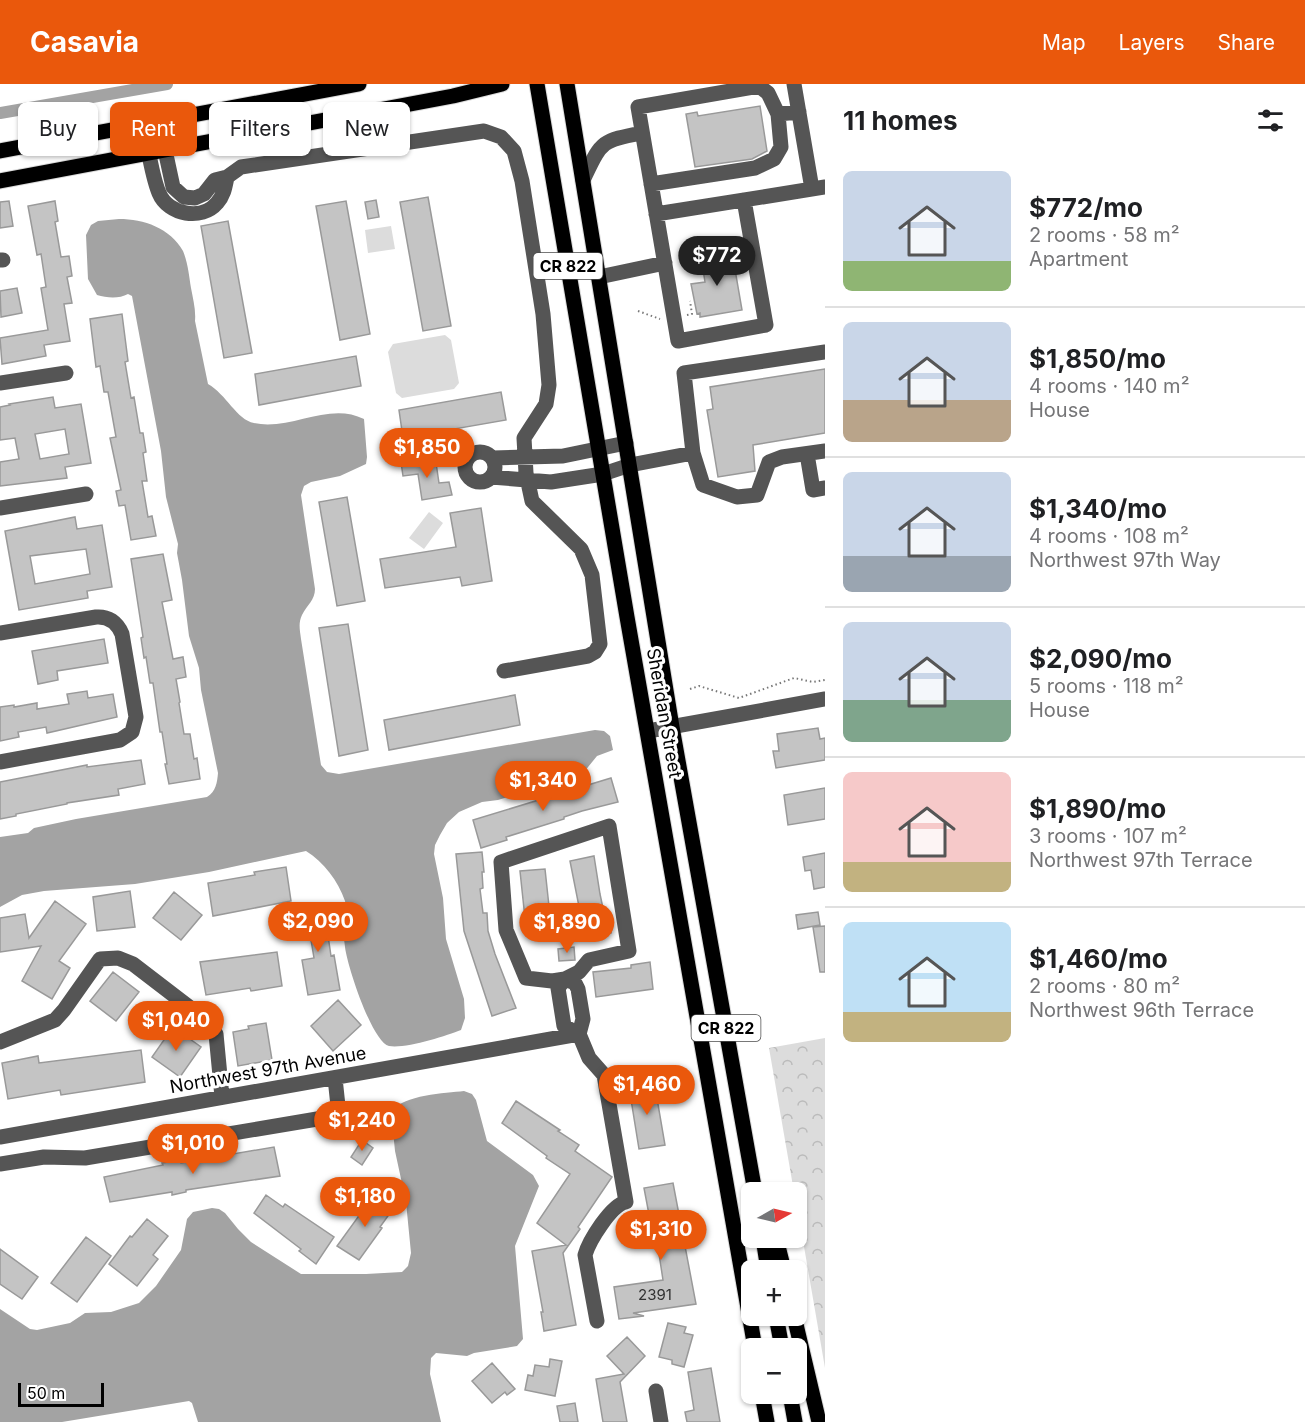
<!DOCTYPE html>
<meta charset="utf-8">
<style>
body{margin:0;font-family:Inter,sans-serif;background:#f2f2f2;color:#202124;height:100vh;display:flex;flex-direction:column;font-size:22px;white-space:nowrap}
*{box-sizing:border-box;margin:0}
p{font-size:20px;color:#757577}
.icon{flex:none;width:33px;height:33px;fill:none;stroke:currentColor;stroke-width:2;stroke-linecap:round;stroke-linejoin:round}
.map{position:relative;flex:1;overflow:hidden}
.panel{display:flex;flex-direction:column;background:#fff;width:480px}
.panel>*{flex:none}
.hud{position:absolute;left:18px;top:18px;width:570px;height:54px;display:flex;gap:12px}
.needle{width:39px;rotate:82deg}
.buttons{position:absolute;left:741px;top:1098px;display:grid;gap:12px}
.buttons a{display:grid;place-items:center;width:66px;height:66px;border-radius:9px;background:#fff;box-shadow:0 2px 4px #0004;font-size:30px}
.scale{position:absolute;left:18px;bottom:15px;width:86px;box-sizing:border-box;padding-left:6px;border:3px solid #000;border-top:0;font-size:16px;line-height:21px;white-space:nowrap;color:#000;-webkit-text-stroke:4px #fff;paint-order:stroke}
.price{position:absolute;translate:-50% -51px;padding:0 14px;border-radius:21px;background:#ea580c;color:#fff;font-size:20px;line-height:39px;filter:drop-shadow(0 2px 3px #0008)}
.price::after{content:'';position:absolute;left:50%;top:36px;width:18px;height:14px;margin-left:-9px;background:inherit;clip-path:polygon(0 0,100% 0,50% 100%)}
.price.on{background:#222;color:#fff}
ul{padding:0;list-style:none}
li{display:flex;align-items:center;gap:18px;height:150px;padding:0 18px}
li+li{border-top:2px solid #e0e0e0}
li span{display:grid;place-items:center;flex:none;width:168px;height:120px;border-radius:9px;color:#555}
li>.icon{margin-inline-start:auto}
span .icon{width:72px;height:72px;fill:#fffc;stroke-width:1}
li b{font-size:26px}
h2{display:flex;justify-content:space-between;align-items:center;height:72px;padding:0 18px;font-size:26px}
.pill{padding:0 21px;border-radius:9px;background:#fff;box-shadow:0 2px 4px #0004;font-size:21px;line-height:54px}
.pill.on{background:#ea580c;color:#fff}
header{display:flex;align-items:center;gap:36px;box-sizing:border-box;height:84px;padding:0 30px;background:#ea580c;color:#fff}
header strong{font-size:28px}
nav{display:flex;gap:33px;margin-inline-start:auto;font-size:21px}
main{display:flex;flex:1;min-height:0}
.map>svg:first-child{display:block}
.grass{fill:#dcdcdc}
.park{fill:url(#park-crowns)}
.water{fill:#a3a3a3}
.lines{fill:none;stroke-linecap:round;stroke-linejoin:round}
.canal{stroke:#a3a3a3;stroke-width:12}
.building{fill:#c4c4c4;stroke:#999;stroke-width:1.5;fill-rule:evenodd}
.major-casing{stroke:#dbdbdb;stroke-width:17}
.path{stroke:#777;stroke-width:2;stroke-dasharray:1.5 3;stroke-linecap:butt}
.minor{stroke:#555;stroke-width:15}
.major{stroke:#000;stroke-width:15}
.labels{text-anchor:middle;stroke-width:6;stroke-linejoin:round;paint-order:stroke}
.number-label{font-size:15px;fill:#313131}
.shield{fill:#fff;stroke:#4c4c4c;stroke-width:1.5}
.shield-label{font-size:16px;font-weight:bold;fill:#000}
.street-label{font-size:18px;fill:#000;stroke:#fff}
</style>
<header>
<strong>Casavia</strong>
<nav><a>Map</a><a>Layers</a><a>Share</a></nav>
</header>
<main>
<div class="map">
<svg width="825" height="1338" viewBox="0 0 825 1338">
<defs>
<pattern id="park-crowns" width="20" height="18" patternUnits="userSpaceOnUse" patternTransform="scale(1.5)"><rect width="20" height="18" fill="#dcdcdc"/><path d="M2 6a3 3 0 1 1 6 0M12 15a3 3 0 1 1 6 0" fill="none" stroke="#bbb"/></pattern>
</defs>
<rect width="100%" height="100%" fill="#fff"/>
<!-- grass -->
<path class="grass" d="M391 142 395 165 368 169 365 146Z
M445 251 451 256 459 299 454 305 402 314 396 309 388 268 393 260Z
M429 428 443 439 424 465 409 454Z"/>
<!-- park -->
<path class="park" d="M825 954V1284L797 1122 796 1108H794L769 964Z"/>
<!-- water -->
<path class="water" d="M119 135C144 135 170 144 183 167 188 179 189 192 191 204 193 215 196 226 195 237L208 300C226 310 237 336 254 339 291 347 329 317 364 335L367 373 366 380 340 392 311 398 304 402 301 411 315 505C315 516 307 521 302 531 298 539 300 547 301 555L321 681 327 688 339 690 595 646 604 647 610 652 613 666 597 672 584 688 570 694 498 716 482 718 459 728 447 739 440 751 435 761 434 770 443 814 446 855 464 915 465 934 461 946C446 952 405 965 389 962 372 958 347 881 345 863 344 855 343 847 343 840 342 832 347 825 345 817 338 797 324 778 306 767L209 788 135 800 44 807 22 811 0 823V753L28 749 34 744 76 735 207 713C216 707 217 699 218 689L201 606 199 584 189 552 182 496 177 469 178 460 166 413 161 367 132 212 128 210C119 215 107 214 97 211L88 195 86 151 91 141 98 137Z
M464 1007 472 1010 476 1016 487 1057 533 1091 539 1102 515 1162 523 1255 517 1262 474 1269 467 1272 436 1269 431 1274 430 1290 441 1338H198L192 1319 189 1317 62 1338H0V1225L30 1245 37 1246 70 1239 85 1229 111 1228 139 1219 156 1202 181 1166 187 1135 193 1128 212 1124 219 1125 225 1129 238 1145 251 1158 301 1190H366L402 1188 408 1182 411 1169 406 1118 395 1067 391 1027C404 1011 445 1009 464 1007Z"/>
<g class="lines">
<!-- canal -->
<path class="canal" d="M0 29 167 0"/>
</g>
<!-- building -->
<path class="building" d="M760 22 767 67 752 75 695 83 686 30 697 28 698 32Z
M428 113 451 242 423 247 400 118Z
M376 116 379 133 368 135 365 118Z
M9 117 13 142 0 144V118Z
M55 117 58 137 55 138 61 173 69 172 72 192 67 193 72 219 64 220 70 257 44 261 46 272 2 280 0 254 48 246 41 204 46 203 41 170 37 171 28 122Z
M346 117 370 250 340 256 316 122Z
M228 137 252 269 224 274 201 142Z
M732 168 742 226 700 233V229L697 230 691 200 705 198 701 173Z
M17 204 22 229 1 233 0 207Z
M122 230 128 277 125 278 131 314 134 313 140 349H143L146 368 143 369 147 397H142L148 433 152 432 156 452 131 456 125 421 119 422 116 407 121 406 110 354 116 353 108 308H104L100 282 96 283 90 235Z
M356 272 361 302 259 321 255 290Z
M825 285V349L753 361 755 387 718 393 707 326 713 325 710 303Z
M501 308 506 336 403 354 399 326Z
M53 313 55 324 81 320 91 379 65 383 67 394 0 402V378L19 375 15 354 0 356V323L10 321 9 320ZM65 345 69 370 40 375 35 350Z
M425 374 426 381 436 379 439 399 449 398 452 411 422 416 418 390 403 392 401 378Z
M347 413 365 517 337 522 319 418Z
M481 424 492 497 462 502 460 493 385 504 380 475 456 463 450 429Z
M75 433 77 445 102 441 112 503 87 507 88 514 19 526 5 447ZM86 465 90 490 35 500 30 472Z
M163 470 172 516 162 518 173 575 183 573 186 593 176 595 180 618 179 619 184 650H190L194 675 197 674 200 695 169 700 165 680H167L162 648H160L153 599H150L146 573 144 574 141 554 143 553 131 475Z
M348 540 368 666 339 672 319 544Z
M104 555 108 579 57 587 58 596 38 600 32 567Z
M87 607 88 614 113 610 117 633 47 649 46 643 18 648 19 653 0 657V623L14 621V623L37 619V625L69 620 67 610Z
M515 611 520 641 389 666 384 636Z
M818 644 820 655 825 654V676L776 684 773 667H779L777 650Z
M141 676 145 700 118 705 119 711 67 719V720L16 730V732L0 735V698L87 681V683Z
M611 694 618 718 582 727 564 733V735L506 753 507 756 481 764 473 736Z
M825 704V735L788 741 784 711Z
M482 768 484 788H482L483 804 480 805 483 829H487L488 847 495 870 516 924 492 932 464 847 456 770Z
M825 769V803L814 805 811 786 805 787 803 773Z
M594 772 600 810 604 829H607L611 849 585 853 570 777Z
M286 783 291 817 213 832 208 799 255 791 254 788Z
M545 785 551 841 526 844 520 787Z
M130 807 135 843 97 847 93 813Z
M174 808 202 831 181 856 153 834Z
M55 817 86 840 59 877 70 884 52 915 22 897 41 862 0 868V834L25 830 29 854Z
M324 824 331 872 334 871 340 906 308 911 302 876 314 874 309 844 294 846 292 829Z
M818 828 820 841 798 845 796 831Z
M825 842V888H820L813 843Z
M574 863 575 876 559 877 558 865Z
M277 868 282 902 251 907 250 904 206 911 200 878Z
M650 878 653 905 596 913 593 888 631 884V881Z
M113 888 139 908 116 937 90 917Z
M338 916 361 941 333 967 311 942Z
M266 939 272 976 238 982 233 948 249 945 248 942Z
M173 943 201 963 180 993 152 973Z
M141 966 145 998 61 1011 60 1006 8 1015 2 979 38 972 39 979Z
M654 997 665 1061 639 1065 629 1003Z
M516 1017 560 1046 558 1047 579 1061 575 1067 612 1093 578 1143 580 1145 563 1169 576 1241 544 1247 541 1228H543L532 1167 566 1161 537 1139 570 1090 546 1074 547 1072 502 1039Z
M362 1056 373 1064 362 1081 351 1073Z
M274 1063 280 1092 186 1106V1108L172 1111V1108L110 1118 104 1093 163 1081 162 1079 180 1076 181 1079Z
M673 1099 696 1220 633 1229 644 1232 619 1235 614 1203 663 1196 657 1157H654L644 1104Z
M266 1111 283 1123 285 1120 334 1153 316 1180 299 1167 301 1165 254 1129Z
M374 1111 393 1125 380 1143 382 1144 359 1176 337 1162Z
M147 1135 168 1152 153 1171 158 1175 137 1202 109 1180 130 1152 132 1153Z
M86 1153 111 1172 77 1218 51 1199Z
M0 1165 38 1193 22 1215 0 1200Z
M668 1239 686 1243 684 1249 693 1251 684 1283 672 1280V1276L659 1273Z
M627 1253 645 1272 620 1298 627 1338H603L596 1295 624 1290 607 1272Z
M550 1275 562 1277 555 1312 525 1306 528 1291 533 1292 535 1281 549 1283Z
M492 1279 515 1305 507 1311 505 1308 492 1319 472 1297Z
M711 1284 720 1338H687L685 1328 694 1326 688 1288Z
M575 1319 578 1338H560L557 1322Z"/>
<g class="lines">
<!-- major casing -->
<g class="major-casing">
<path id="major" d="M537 0 627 533 755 1264
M567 0 672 643 755 1108
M0 67 359 0
M0 97 453 12 502 0
M763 1154 768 1186
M776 1154 784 1186
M776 1232 782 1264
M794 1232 819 1338
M762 1310 767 1338
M790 1310 795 1338"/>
</g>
<!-- path -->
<path class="path" d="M638 227 660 235
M687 231 692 230 690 217
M690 605 699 602 739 614 794 594 813 598 825 596"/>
<!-- minor -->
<path class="minor" d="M794 0 812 105
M143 41C148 61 151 90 159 109 168 131 202 137 217 119 224 111 225 103 227 93L215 96 204 110 195 114 184 113 173 103 159 38
M227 93 241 83 484 47 501 53 514 67 522 97 543 230 549 301 546 320 524 354 526 389 532 417 581 465 592 491 600 560 595 568 588 572 504 587
M583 96C602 57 600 57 642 49
M651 100 755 84 774 75 781 63 778 30
M744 116 766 241 678 257 638 23 759 2 768 9 778 30 799 28
M656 130 825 103
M0 176H3
M599 193 665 179
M825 268 684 289 693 369 703 401 737 413 757 411 769 378 782 373 825 367
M0 299 66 289
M465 383a15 15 0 1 1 30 0a15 15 0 1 1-30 0Z
M807 370 813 406 825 404
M493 374 563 372 626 359
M491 393 551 398 603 390 630 381 693 369
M0 424 86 410
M0 549 96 533C108 532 117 538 122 550L136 633 132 648 120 656 0 678
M648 647 825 615
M609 742 629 867 589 876 579 888 565 895 552 897 526 894 506 846 501 778Z
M565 895 575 899 578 905 583 935 579 950 564 942 558 904Z
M579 950 589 974 604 991 626 1118C611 1121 589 1157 585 1171L597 1237
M0 958 55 936 64 926 100 875 118 874 133 880 206 936 216 950 222 1013
M0 1053 579 950
M0 1080 44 1073 85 1074 329 1033 336 1030 338 1022 335 994
M656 1307 661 1338"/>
<!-- major -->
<use href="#major" class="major"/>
</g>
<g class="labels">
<!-- number labels -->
<g class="number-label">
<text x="655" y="1216">2391</text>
</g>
<!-- shield labels -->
<g class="shield">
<rect x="533.5" y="169" width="69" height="26" rx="4.5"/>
<rect x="691.5" y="931" width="69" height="26" rx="4.5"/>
</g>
<g class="shield-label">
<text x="568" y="188">CR 822</text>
<text x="726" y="950">CR 822</text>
</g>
<!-- street labels -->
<g class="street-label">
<text transform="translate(664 629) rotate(80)" y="6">Sheridan Street</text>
<text transform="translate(268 986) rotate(-10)" y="6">Northwest 97th Avenue</text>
</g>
</g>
</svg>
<div class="buttons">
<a><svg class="needle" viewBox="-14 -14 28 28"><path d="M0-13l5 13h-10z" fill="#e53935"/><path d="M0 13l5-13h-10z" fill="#757577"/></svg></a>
<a>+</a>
<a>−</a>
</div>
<div class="scale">50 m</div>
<b class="price on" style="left:717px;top:203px">$772</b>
<b class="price" style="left:427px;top:395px">$1,850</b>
<b class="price" style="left:543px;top:728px">$1,340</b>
<b class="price" style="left:318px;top:869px">$2,090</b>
<b class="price" style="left:567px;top:870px">$1,890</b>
<b class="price" style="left:176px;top:968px">$1,040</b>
<b class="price" style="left:647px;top:1032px">$1,460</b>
<b class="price" style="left:362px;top:1068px">$1,240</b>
<b class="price" style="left:193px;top:1091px">$1,010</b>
<b class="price" style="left:365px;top:1144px">$1,180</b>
<b class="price" style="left:661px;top:1177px">$1,310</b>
<div class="hud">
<a class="pill">Buy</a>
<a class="pill on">Rent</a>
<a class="pill">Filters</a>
<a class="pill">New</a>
</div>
</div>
<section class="panel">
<h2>11 homes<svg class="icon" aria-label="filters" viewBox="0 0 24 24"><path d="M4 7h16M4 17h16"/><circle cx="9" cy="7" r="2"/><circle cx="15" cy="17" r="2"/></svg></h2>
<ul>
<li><span style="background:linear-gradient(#c9d6e8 75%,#8fb573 0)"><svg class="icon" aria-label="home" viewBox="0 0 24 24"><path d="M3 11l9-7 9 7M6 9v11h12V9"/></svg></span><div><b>$772/mo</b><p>2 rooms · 58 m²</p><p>Apartment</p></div></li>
<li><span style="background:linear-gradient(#c9d6e8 65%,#b9a48a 0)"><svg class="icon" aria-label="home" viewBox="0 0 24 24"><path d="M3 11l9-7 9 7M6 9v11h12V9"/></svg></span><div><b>$1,850/mo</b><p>4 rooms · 140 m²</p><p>House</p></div></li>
<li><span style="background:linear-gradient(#c9d6e8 70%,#9aa5b1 0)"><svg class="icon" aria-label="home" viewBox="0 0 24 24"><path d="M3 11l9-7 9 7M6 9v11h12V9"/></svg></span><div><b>$1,340/mo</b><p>4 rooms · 108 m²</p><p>Northwest 97th Way</p></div></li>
<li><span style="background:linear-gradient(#c9d6e8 65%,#7fa58c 0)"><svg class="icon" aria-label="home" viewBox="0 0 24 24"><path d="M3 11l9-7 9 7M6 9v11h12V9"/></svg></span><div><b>$2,090/mo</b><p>5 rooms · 118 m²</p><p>House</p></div></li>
<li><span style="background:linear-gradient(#f6c9c9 75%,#c2b280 0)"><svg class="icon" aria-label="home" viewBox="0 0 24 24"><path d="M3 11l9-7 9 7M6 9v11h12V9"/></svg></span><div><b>$1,890/mo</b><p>3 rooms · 107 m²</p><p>Northwest 97th Terrace</p></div></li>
<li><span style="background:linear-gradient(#bfe0f5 75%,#c2b280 0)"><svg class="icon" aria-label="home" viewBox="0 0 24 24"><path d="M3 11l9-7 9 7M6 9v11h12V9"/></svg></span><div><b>$1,460/mo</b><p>2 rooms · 80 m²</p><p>Northwest 96th Terrace</p></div></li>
</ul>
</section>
</main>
